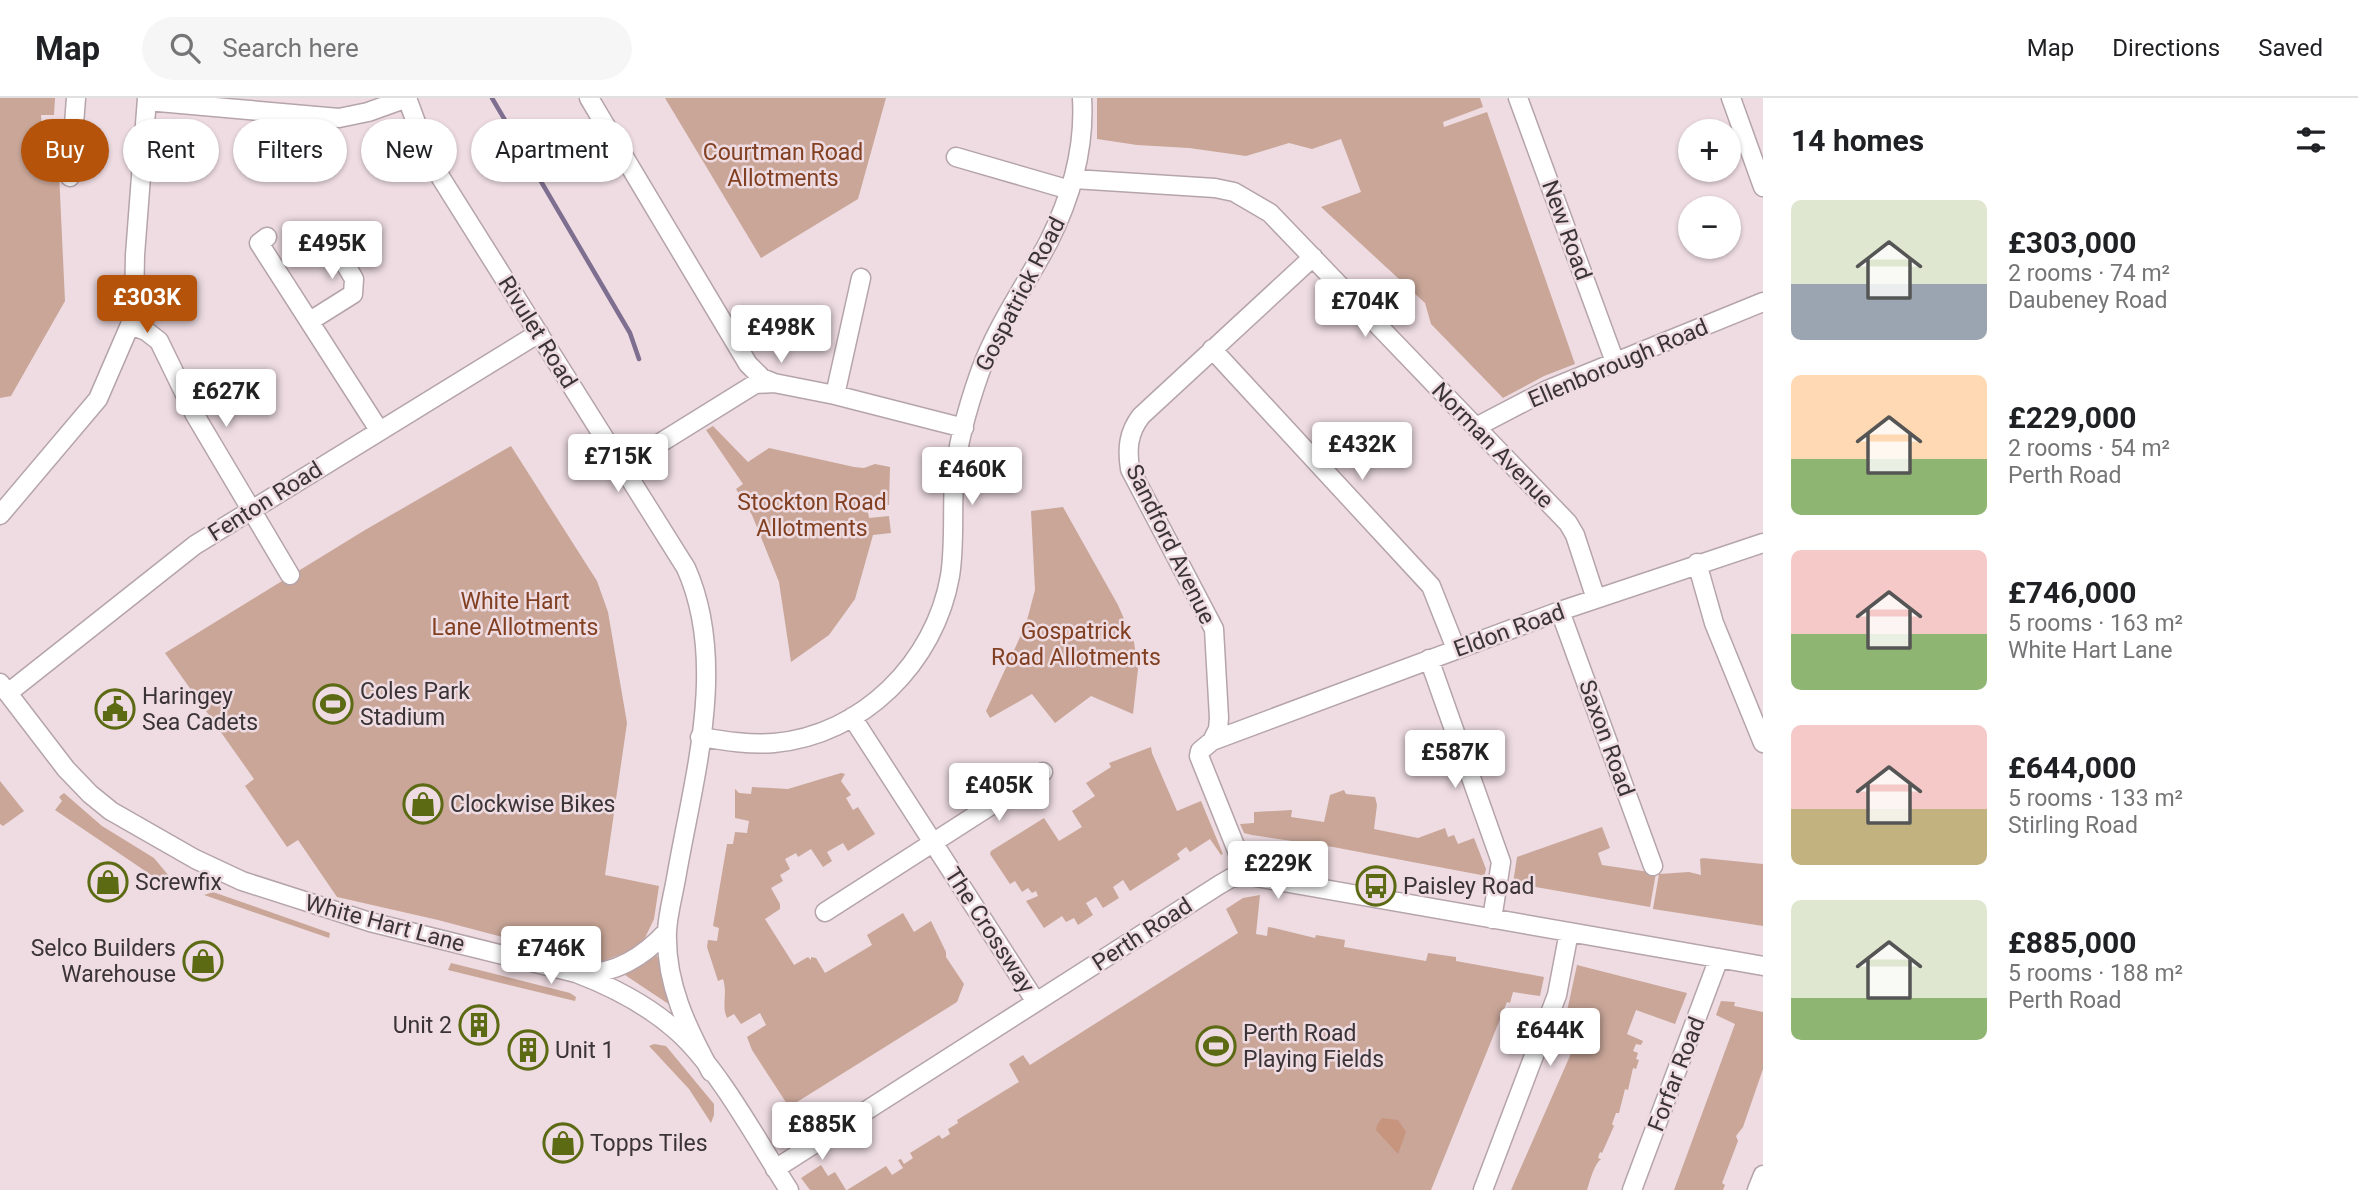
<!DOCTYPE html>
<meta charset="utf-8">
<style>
body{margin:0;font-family:Roboto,sans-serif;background:#f6f6f6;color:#202124;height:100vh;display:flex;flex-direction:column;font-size:26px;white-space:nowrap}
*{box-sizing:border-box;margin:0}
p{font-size:23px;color:#757577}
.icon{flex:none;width:38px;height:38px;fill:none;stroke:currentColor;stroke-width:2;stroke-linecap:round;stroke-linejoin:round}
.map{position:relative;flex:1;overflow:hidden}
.drawer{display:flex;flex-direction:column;background:#fff;width:595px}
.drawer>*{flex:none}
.guide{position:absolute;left:21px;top:21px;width:665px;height:63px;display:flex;gap:14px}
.controls{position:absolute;left:1678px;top:21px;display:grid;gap:14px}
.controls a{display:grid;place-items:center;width:63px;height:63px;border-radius:50%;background:#fff;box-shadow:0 2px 5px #0004;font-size:35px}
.price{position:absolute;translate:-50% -60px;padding:0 16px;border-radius:7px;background:#fff;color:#222;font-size:23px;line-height:46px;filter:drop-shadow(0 2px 4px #0008)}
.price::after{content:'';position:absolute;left:50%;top:42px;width:21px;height:16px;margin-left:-10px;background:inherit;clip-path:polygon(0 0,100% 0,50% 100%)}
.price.selected{background:#b45309;color:#fff}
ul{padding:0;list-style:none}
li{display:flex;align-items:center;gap:21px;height:175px;padding:0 28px}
li span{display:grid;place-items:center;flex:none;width:196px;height:140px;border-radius:10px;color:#555}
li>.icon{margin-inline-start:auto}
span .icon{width:84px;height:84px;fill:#fffc;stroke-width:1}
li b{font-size:30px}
h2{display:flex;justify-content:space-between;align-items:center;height:84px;padding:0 28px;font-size:30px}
.pill{padding:0 24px;border-radius:32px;background:#fff;box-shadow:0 2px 5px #0004;font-size:24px;line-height:63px}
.pill.selected{background:#b45309;color:#fff}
header{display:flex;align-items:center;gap:42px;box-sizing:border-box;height:98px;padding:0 35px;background:#fff;border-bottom:2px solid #e0e0e0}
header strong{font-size:33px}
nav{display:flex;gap:38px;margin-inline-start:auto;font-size:24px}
.search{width:490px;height:63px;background:#f6f6f6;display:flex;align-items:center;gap:18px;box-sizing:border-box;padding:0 24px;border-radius:38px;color:#757577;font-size:26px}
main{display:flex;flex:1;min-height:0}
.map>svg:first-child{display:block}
.green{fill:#c9a698}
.forest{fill:#c7947e}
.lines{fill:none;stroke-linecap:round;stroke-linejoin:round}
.stream{stroke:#7e6e8f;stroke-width:4.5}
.minor-casing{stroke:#b5a4aa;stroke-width:21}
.minor{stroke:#fff;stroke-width:18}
.labels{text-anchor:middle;stroke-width:5;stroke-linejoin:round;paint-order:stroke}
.park-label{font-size:23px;fill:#824022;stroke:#eedce2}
.street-label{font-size:23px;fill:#3b3436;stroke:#eedce2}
.poi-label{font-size:23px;fill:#3b3436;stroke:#eedce2;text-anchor:start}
</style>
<header>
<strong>Map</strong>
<div class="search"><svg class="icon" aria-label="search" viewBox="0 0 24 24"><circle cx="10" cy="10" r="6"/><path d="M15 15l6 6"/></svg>Search here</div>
<nav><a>Map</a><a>Directions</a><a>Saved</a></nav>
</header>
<main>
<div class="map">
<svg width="1763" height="1092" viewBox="0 0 1763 1092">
<rect width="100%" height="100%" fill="#eedce2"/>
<!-- green -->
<path class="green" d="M0 0H55L54 17H41L42 31 57 32 65 203 11 298 0 300Z
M665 0H886L858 101 761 160Z
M1097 0H1480L1483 9 1443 24 1444 29 1487 14 1575 266 1544 278 1503 300 1431 226 1425 205 1321 109 1361 94 1341 41 1312 51 1289 45 1246 58 1189 50 1137 47 1097 41Z
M713 328 748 364 769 350 854 369 864 370 875 366 890 369 889 407 867 408 869 420 889 418 891 435 873 437 855 501 829 537 791 564 779 484 752 417 736 391 743 386 706 332Z
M511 348 597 483 608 514 627 625 605 777 659 788 654 821 644 842 630 853 603 863 574 858 438 822 337 799 298 742 287 749 245 688 254 681 165 555 365 432Z
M1063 409 1118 507 1134 544 1138 571 1133 616 1091 598 1055 625 1032 596 990 620 986 613 1026 526 1035 492 1031 413Z
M1151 649 1152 655 1177 713 1201 703 1223 756 1221 757 1210 741 1190 754 1186 749 1177 756 1180 761 1130 793 1123 782 1113 789 1119 800 1103 810 1096 799 1086 805 1093 817 1078 827 1074 820 1066 824 1062 818 1044 830 1026 803 1038 798 1036 793 1032 795 1028 790 1022 794 1015 783 1010 786 990 756 991 753 1044 720 1059 743 1082 729 1072 713 1095 698 1086 685 1111 669 1109 665Z
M841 675 845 676 841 683 851 697 846 700 853 712 858 709 875 736 848 753 843 745 827 754 832 763 823 769 811 751 798 759 796 755 785 761 790 771 780 777 783 783 771 790 780 806V811L765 821 794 867 808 859 811 862V859L816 860 825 875 872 847 867 837 903 815 914 834 931 823 946 854V859L964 886 957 904 789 1009 752 952 747 939 766 927 760 915 741 926 734 916 727 920C721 907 728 897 723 881L718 883 707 849 708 842 717 843 719 830 713 828 727 746H733L735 734 747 735 749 723 735 720V691L739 695 751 696 752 689 788 691Z
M0 683 24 713 3 728 0 726Z
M1344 692 1346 696 1375 699 1377 707 1374 731 1418 740 1445 730 1448 739 1454 737 1458 746 1474 740 1486 771 1483 785 1481 784V777L1333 749 1252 737 1244 735 1240 726 1254 725V714L1292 712 1291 719 1324 724 1330 697Z
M64 695 102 728 154 760 169 778 166 787 55 712 62 703 59 699Z
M1602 729 1610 750 1598 755 1602 767 1656 775 1650 809 1513 785 1517 759Z
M1703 760 1763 766V828L1653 811 1659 776 1689 774 1701 777 1700 761Z
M213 794 330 835 329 840 204 797Z
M1260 797 1256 836 1267 838 1268 829 1274 830 1315 840 1316 837 1345 842 1344 849 1426 863 1428 855 1456 859V863L1544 879 1540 898 1513 894 1510 905 1507 904 1431 1092H847L886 1068 892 1077 903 1070 898 1062 901 1061 904 1066 913 1060 910 1055 939 1037 942 1041 950 1036 948 1031 958 1025 957 1022 1019 984 1009 966 1023 957 1030 967 1238 835 1226 811 1243 800Z
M656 856C660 862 667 897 670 907L625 877Z
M451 865 570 895 576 899 575 903 448 872Z
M1577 867 1687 895 1675 926 1636 912 1627 936 1643 943 1641 947 1636 946 1633 953 1638 955 1636 961 1639 962 1636 971 1633 970 1628 992 1625 991 1619 1015H1616L1612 1026 1614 1028 1602 1055 1600 1054 1598 1060 1601 1061C1594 1066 1590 1083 1587 1092H1511L1587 919 1567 913Z
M1721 903 1735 904 1734 908 1763 914V971L1743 1029 1736 1038 1738 1043 1722 1085 1725 1087 1723 1092H1674L1735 926 1716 917Z
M654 946 666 948 714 1006V1017L711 1025 689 991 649 948Z
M821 1067 828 1078 835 1074 846 1092H810L801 1080Z"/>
<!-- forest -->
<path class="forest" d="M1382 1020 1398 1022 1406 1034 1398 1056 1376 1032 1377 1027Z"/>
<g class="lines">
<!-- stream -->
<path class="stream" d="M492 0 630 235 639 261"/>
<!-- minor casing -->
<g class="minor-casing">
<path id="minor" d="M407 0 424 46 441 80 686 470C728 564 694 678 677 775 674 794 668 814 667 833 665 885 687 930 711 974
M589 0 748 266 762 280 774 285
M1518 0 1615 264
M1731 0 1763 89
M147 3 339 20 368 14 407 0
M956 59 1070 92
M70 79 76 0
M1074 81 1215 90 1234 94 1270 115 1568 425 1575 437 1596 501
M267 139 259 145 379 332
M310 223 353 196 354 181 327 135
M130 227 146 233 159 243 195 317 290 477
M1212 251 1431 488 1456 551
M835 297 861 180
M1476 329 1547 292 1763 204
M623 368 747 291 755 286 774 285 835 297 964 330
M0 417 98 301 130 227 134 209 135 157 147 0
M1697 465 1714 525 1763 645
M1560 513 1653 768
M1429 561 1501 764 1492 821
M0 585 66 671 90 696 111 713 195 761 242 783 370 824 576 875C613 889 648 907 678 934 719 971 758 1044 789 1092
M8 595 195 447 539 235
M852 619 1036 904
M700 639C725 643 750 647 774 645 863 637 935 564 950 478 955 447 952 414 954 382 957 346 968 308 980 274 997 227 1026 187 1049 143 1071 99 1085 49 1082 0
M1212 643 1218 631 1219 620 1214 531 1130 371C1127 351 1128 335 1141 318L1313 159
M1244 777 1242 765 1199 658 1200 653 1212 643 1560 513 1763 445
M825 814 1043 674
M583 875C617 876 645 857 667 833
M775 1071 1219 787 1231 780 1244 777 1763 868
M1483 1092 1557 897 1569 834
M1632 1092 1719 860
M1757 1092 1763 1077"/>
</g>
<!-- minor -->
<use href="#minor" class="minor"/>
</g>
<!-- icons -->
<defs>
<g id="stadium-ring" transform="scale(2.0125)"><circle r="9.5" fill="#eedce2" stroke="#5c6a14" stroke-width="1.5"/><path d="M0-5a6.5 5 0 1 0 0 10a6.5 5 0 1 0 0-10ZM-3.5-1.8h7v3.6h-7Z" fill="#5c6a14"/></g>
<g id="civic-ring" transform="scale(2.0125)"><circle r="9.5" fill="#eedce2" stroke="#5c6a14" stroke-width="1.5"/><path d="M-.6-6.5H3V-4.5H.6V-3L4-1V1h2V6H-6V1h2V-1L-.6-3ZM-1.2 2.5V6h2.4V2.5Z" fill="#5c6a14"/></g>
<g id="shop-ring" transform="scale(2.0125)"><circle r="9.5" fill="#eedce2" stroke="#5c6a14" stroke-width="1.5"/><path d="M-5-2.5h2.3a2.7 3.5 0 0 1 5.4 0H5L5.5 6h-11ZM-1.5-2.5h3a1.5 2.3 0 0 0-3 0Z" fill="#5c6a14"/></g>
<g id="bus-ring" transform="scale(2.0125)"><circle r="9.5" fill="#eedce2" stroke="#5c6a14" stroke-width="1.5"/><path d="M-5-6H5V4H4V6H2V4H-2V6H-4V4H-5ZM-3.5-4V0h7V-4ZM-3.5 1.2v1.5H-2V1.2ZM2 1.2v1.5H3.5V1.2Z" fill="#5c6a14"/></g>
<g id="building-ring" transform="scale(2.0125)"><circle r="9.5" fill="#eedce2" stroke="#5c6a14" stroke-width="1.5"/><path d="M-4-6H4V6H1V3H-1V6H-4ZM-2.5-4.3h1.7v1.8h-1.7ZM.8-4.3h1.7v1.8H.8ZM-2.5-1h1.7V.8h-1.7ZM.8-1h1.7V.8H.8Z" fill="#5c6a14"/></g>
</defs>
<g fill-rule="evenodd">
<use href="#stadium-ring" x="333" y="606"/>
<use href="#civic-ring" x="115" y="611"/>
<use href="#shop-ring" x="423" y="706"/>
<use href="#shop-ring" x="108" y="784"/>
<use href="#bus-ring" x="1376" y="788"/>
<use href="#shop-ring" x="203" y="863"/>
<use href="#building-ring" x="479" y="927"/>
<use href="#stadium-ring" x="1216" y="948"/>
<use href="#building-ring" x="528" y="952"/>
<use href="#shop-ring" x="563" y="1045"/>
</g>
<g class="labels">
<!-- park labels -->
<g class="park-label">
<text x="783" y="62">Courtman Road<tspan x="783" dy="26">Allotments</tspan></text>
<text x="812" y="412">Stockton Road<tspan x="812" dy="26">Allotments</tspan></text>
<text x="515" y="511">White Hart<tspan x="515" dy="26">Lane Allotments</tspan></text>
<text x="1076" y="541">Gospatrick<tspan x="1076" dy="26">Road Allotments</tspan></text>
</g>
<!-- street labels -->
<g class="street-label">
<text transform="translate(1567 132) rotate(70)" y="8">New Road</text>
<text transform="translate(1020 196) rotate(-63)" y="8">Gospatrick Road</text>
<text transform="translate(538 234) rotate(58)" y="8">Rivulet Road</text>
<text transform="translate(1618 265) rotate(-23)" y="8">Ellenborough Road</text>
<text transform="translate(1493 347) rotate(46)" y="8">Norman Avenue</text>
<text transform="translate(265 403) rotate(-32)" y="8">Fenton Road</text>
<text transform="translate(1171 446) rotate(64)" y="8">Sandford Avenue</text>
<text transform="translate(1509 532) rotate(-20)" y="8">Eldon Road</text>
<text transform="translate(1607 640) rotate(70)" y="8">Saxon Road</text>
<text transform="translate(385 825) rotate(15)" y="8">White Hart Lane</text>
<text transform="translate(990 832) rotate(57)" y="8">The Crossway</text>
<text transform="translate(1142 836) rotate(-33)" y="8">Perth Road</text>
<text transform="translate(1676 976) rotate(-69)" y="8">Forfar Road</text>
</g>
<!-- poi labels -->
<g class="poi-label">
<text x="360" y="601">Coles Park<tspan x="360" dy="26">Stadium</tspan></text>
<text x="142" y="606">Haringey<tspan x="142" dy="26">Sea Cadets</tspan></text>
<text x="450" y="714">Clockwise Bikes</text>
<text x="135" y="792">Screwfix</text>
<text x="1403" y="796">Paisley Road</text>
<text x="176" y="858" text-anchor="end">Selco Builders<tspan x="176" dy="26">Warehouse</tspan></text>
<text x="452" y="935" text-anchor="end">Unit 2</text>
<text x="1243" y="943">Perth Road<tspan x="1243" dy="26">Playing Fields</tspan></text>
<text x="555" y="960">Unit 1</text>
<text x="590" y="1053">Topps Tiles</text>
</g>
</g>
</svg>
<div class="controls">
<a>+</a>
<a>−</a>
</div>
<b class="price" style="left:332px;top:183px">£495K</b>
<b class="price selected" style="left:147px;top:237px">£303K</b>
<b class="price" style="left:1365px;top:241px">£704K</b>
<b class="price" style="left:781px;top:267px">£498K</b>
<b class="price" style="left:226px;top:331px">£627K</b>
<b class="price" style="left:1362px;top:384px">£432K</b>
<b class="price" style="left:618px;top:396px">£715K</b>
<b class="price" style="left:972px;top:409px">£460K</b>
<b class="price" style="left:1455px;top:692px">£587K</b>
<b class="price" style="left:999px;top:725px">£405K</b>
<b class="price" style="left:1278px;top:803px">£229K</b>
<b class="price" style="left:551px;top:888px">£746K</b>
<b class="price" style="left:1550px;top:970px">£644K</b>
<b class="price" style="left:822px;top:1064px">£885K</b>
<div class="guide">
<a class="pill selected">Buy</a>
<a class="pill">Rent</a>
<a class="pill">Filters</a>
<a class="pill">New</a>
<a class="pill">Apartment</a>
</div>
</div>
<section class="drawer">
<h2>14 homes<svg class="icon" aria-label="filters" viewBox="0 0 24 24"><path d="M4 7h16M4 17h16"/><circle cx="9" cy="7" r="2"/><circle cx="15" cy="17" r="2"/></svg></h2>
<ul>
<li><span style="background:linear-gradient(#dfe7d0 60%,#9aa5b1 0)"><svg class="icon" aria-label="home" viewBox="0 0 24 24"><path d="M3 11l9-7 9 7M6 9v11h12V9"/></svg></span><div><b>£303,000</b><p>2 rooms · 74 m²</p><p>Daubeney Road</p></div></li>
<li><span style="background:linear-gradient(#ffd9b3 60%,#8fb573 0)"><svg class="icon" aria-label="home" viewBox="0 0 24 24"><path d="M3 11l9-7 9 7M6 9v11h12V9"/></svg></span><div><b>£229,000</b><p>2 rooms · 54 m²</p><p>Perth Road</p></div></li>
<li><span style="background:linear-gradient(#f6c9c9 60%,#8fb573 0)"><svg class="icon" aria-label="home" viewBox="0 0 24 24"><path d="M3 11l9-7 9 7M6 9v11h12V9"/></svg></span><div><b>£746,000</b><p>5 rooms · 163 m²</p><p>White Hart Lane</p></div></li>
<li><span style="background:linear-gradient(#f6c9c9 60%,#c2b280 0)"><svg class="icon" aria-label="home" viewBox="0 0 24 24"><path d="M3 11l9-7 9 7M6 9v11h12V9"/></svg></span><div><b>£644,000</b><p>5 rooms · 133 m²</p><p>Stirling Road</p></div></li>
<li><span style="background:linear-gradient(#dfe7d0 70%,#8fb573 0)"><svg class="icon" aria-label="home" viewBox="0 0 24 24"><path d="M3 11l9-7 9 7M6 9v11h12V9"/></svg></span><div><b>£885,000</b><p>5 rooms · 188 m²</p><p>Perth Road</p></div></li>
</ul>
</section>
</main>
